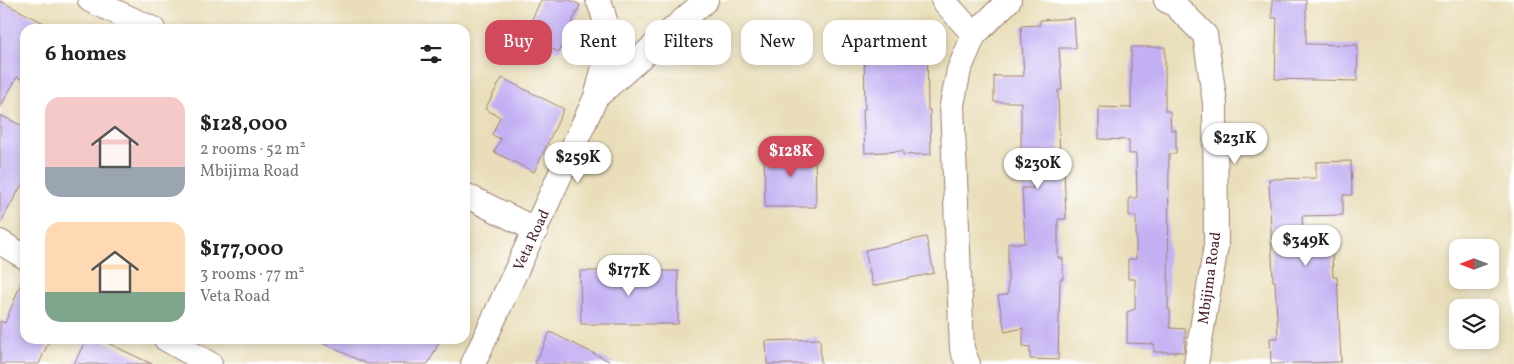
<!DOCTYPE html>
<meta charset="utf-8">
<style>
body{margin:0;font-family:Vollkorn,serif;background:#f6f6f6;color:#222;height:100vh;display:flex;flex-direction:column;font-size:19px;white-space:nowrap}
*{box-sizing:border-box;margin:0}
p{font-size:16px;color:#767676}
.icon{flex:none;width:28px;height:28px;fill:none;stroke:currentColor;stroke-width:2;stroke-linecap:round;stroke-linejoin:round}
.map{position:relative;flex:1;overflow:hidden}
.drawer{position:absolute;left:20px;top:24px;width:450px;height:320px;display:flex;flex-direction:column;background:#fff;border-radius:15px;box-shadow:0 2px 8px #0003}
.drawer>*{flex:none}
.banner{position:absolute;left:485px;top:20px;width:475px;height:45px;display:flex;gap:10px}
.needle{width:32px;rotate:270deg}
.controls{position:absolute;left:1449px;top:239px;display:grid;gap:10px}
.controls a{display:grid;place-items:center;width:50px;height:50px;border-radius:10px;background:#fff;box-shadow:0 2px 8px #0003;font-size:25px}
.price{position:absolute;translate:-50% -42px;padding:0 11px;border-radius:18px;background:#fff;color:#222;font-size:16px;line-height:32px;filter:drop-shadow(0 1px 2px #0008)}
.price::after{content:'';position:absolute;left:50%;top:30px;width:15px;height:11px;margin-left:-8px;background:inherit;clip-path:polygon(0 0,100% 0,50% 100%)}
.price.active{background:#d1495b;color:#fff}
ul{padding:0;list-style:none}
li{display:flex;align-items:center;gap:15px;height:125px;padding:0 25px}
li span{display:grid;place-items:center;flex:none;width:140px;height:100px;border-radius:15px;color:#555}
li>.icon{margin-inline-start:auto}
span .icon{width:60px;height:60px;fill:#fffc;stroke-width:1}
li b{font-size:21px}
h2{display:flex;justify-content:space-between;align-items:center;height:60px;padding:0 25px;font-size:21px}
.pill{padding:0 18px;border-radius:15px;background:#fff;box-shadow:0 2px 8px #0003;font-size:18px;line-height:45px}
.pill.active{background:#d1495b;color:#fff}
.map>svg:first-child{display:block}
.building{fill:#c3b0f3}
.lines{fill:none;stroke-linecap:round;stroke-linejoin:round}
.minor-casing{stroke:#9a7e72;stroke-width:26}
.minor{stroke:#fff;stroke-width:24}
.labels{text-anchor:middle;stroke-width:4.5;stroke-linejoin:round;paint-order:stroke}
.street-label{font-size:15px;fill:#4a1f2b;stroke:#fff}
</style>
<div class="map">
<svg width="1514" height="364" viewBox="0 0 1514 364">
<rect width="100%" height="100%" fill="#fff"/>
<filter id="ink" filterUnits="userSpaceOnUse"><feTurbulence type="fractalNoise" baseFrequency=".02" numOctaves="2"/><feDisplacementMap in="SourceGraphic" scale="10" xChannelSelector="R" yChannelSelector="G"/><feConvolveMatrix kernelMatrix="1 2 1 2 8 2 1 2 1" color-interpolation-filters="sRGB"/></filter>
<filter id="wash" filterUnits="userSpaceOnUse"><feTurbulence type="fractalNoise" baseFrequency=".0096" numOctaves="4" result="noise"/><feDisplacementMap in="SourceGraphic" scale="20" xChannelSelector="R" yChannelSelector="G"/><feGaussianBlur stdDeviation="1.12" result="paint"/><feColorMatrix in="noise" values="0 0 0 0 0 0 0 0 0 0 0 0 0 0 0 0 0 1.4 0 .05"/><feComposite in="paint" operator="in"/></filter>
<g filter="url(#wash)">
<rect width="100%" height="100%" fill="#e9deb9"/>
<g id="blocks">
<!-- building -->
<path class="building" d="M541 0H570L580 5 559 52 524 36Z
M1272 0H1306V44L1358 45 1357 81 1275 79 1277 18H1272Z
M0 1 56 29H25V81L17 77 0 108Z
M1074 18 1076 48H1059L1062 90H1058L1060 169H1064L1066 219H1058V258H1063V279H1060L1058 360 1030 359V347L1023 346V328L1005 332 998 296 1008 294V243H1025L1022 188H1033L1031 154H1021V102H994V76H1024L1021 26 1040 25V20Z
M927 38 928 110H930L931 154 903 155V151L865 153 863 109H865L864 49 899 48V39Z
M1131 47H1165V111H1170L1171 130H1176V154H1169L1168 309H1170V328L1186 329 1184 352H1154V344L1127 343V312L1135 309V279H1128V259H1136V216H1129V198H1137L1136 154H1129V140L1099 139V107L1131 108Z
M502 78 564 109 534 172 494 152 501 139 492 135 500 117 485 109Z
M0 115 25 127V179L0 224Z
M789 145H815L816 207H765L764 153 789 152Z
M1351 161 1352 195H1343V215L1302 216 1304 253 1332 252 1333 277H1337L1341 362 1271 364 1270 338H1278L1275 281H1273L1269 179 1316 178V162Z
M926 237 934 273 873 286 865 250Z
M580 271H678V324H581Z
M24 276 25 339H50L39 364H0V321L5 323Z
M550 332 615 364H535Z
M86 339H99L152 364H74Z
M314 339H441L428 364H367Z
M820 339 821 364H767L766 341Z"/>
</g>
</g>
<g filter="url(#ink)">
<use href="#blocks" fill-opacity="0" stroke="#9a7e72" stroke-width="1"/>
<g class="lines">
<!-- minor casing -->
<g class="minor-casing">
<path id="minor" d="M90 0 153 29
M943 0 974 35
M1166 0 1174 4 1205 35 1215 103 1216 246 1196 364
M596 97 706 0
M465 195 536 230
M0 242 25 257
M166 339 210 364
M473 364 596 97C606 62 614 34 598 0
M968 364 962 349 952 105 959 70 974 35 1009 0"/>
</g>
<!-- minor -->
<use href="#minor" class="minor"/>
</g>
</g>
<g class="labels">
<!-- street labels -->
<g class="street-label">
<text transform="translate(531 240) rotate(-65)" y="5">Veta Road</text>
<text transform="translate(1209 278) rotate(-82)" y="5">Mbijima Road</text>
</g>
</g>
</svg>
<div class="controls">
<a><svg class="needle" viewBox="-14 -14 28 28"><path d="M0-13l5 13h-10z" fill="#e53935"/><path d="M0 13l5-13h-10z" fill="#767676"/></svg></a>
<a><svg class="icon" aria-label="layers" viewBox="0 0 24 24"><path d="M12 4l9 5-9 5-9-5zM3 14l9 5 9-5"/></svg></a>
</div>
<b class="price" style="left:1235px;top:165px">$231K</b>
<b class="price active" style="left:791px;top:178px">$128K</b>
<b class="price" style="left:578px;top:184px">$259K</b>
<b class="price" style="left:1038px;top:190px">$230K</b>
<b class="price" style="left:1306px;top:267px">$349K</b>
<b class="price" style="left:629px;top:297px">$177K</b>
<div class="banner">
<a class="pill active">Buy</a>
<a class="pill">Rent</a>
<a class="pill">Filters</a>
<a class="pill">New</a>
<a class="pill">Apartment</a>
</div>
<section class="drawer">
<h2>6 homes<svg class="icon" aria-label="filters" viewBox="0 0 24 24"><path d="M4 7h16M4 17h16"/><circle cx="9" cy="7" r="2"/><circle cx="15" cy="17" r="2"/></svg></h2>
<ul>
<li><span style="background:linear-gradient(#f6c9c9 70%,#9aa5b1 0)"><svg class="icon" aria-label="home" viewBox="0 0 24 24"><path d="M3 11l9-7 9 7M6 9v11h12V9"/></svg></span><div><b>$128,000</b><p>2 rooms · 52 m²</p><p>Mbijima Road</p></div></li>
<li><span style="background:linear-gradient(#ffd9b3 70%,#7fa58c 0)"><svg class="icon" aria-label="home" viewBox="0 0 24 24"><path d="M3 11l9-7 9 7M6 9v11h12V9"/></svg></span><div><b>$177,000</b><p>3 rooms · 77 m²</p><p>Veta Road</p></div></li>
</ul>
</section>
</div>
